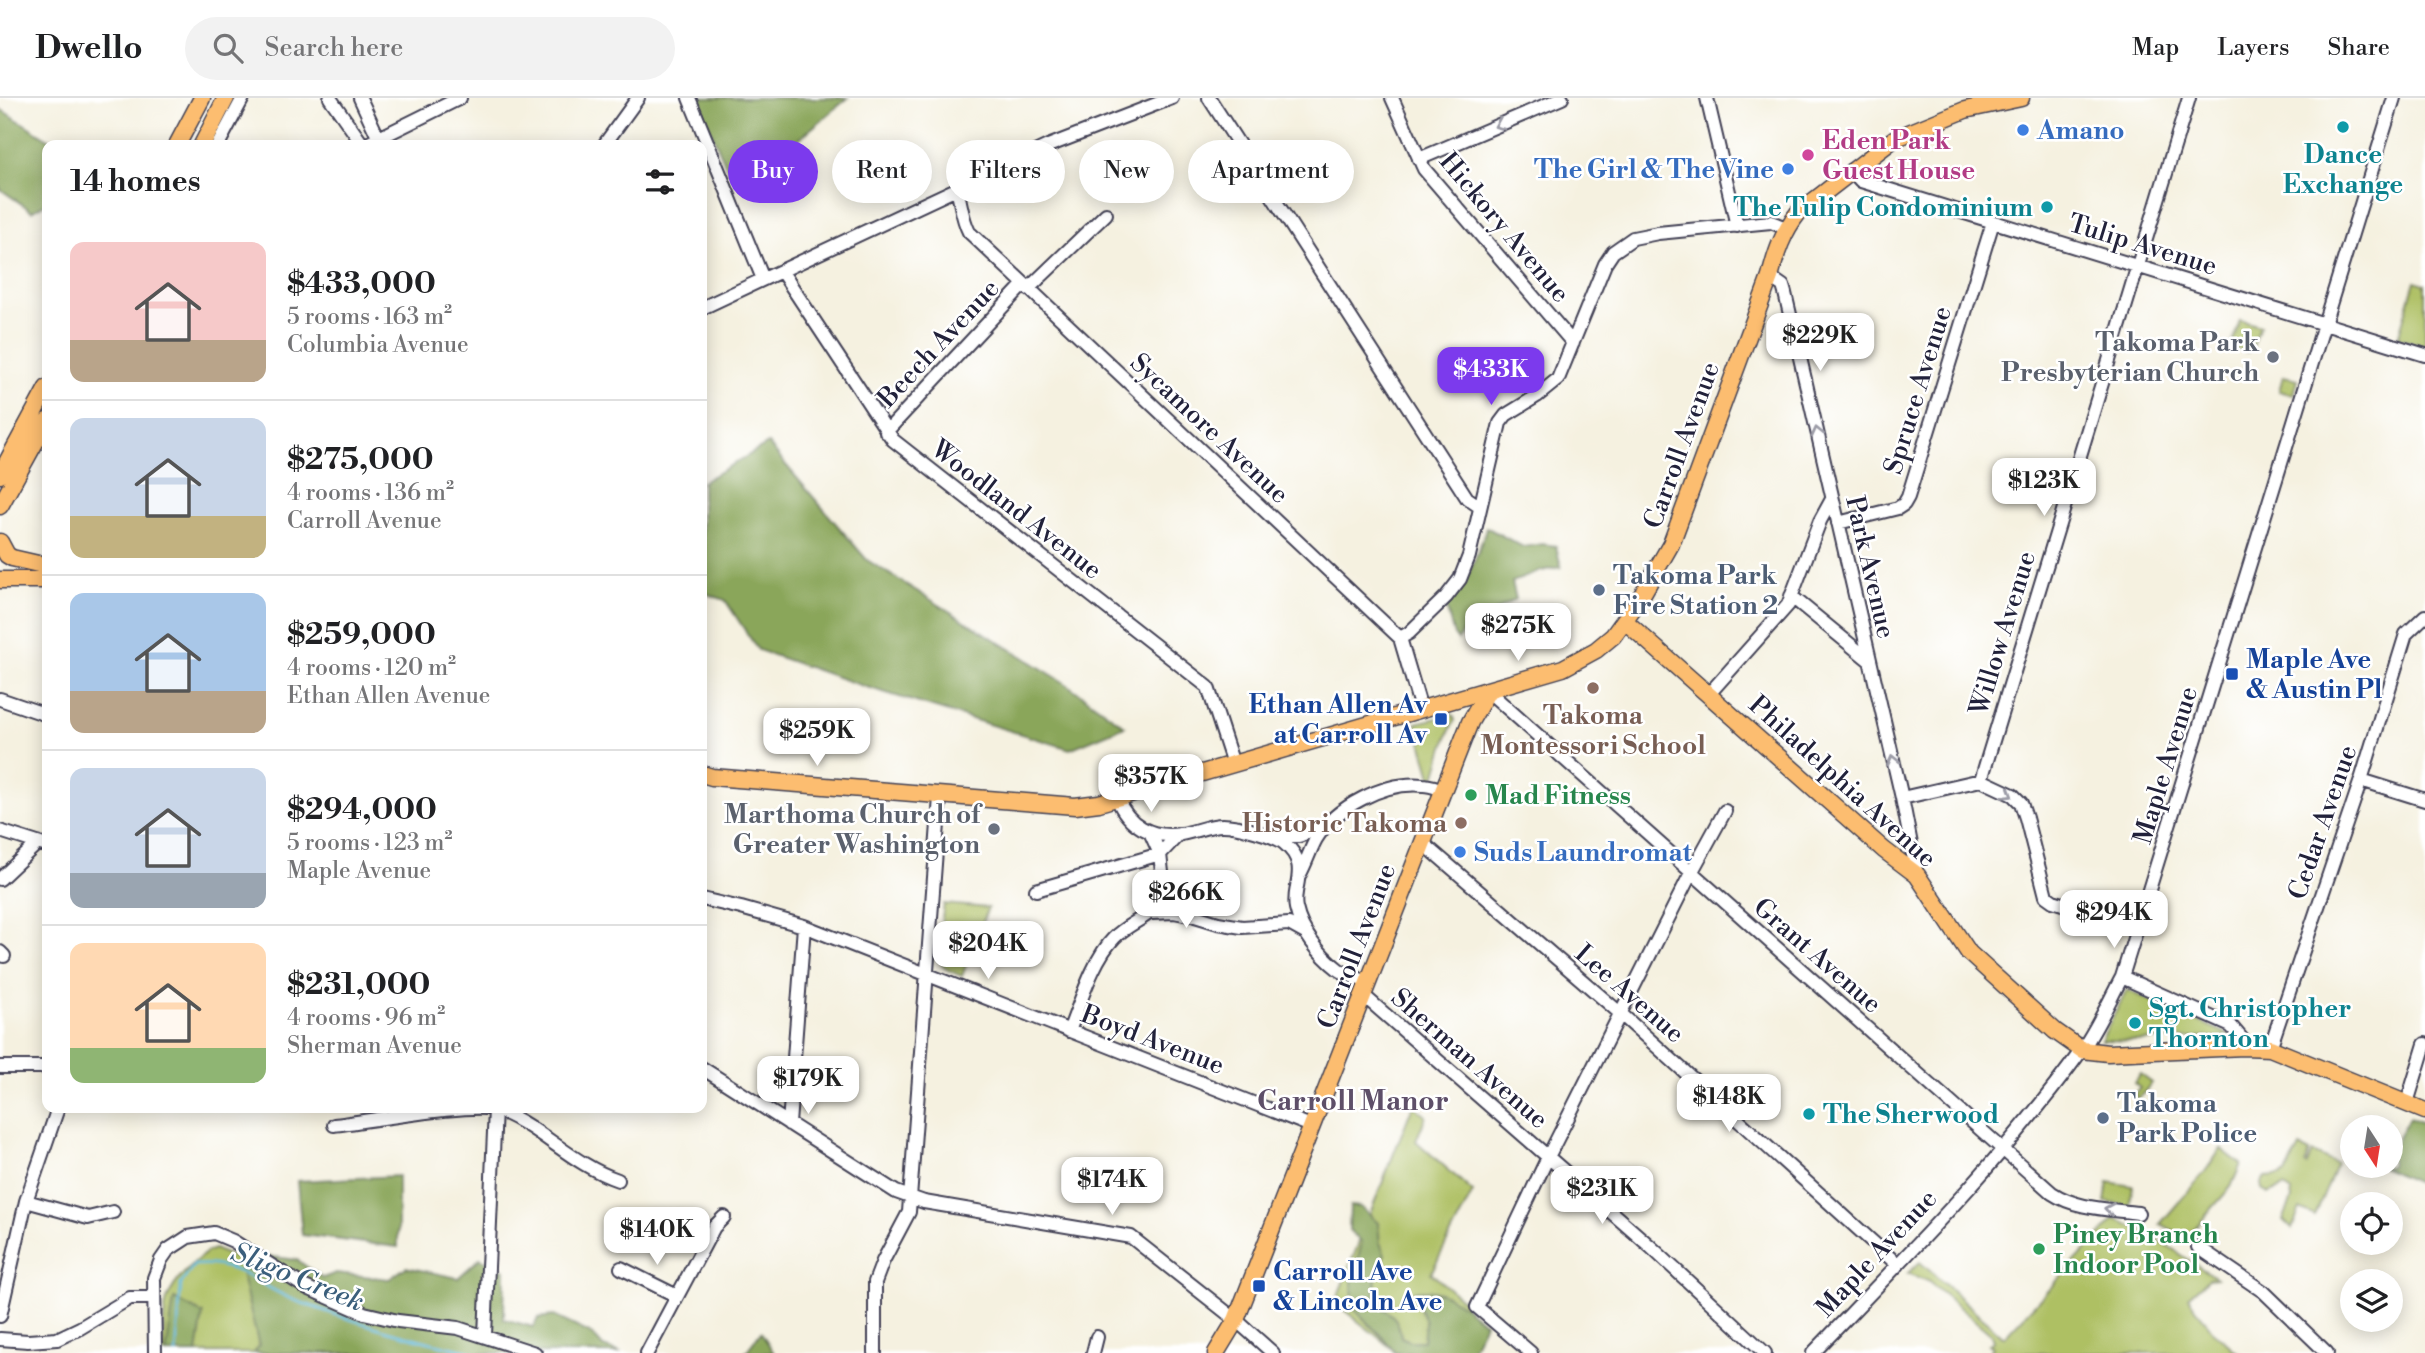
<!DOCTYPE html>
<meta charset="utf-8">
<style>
body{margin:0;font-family:"Libre Bodoni",serif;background:#f2f2f2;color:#202124;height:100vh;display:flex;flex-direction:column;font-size:26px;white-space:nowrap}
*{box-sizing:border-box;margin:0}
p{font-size:23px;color:#757577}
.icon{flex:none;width:38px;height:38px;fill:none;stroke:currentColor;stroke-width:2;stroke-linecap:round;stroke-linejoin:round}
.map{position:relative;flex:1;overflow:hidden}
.sheet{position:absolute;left:42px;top:42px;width:665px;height:973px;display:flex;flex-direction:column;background:#fff;border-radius:14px;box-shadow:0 4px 18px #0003}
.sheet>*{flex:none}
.banner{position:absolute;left:728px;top:42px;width:665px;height:63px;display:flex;gap:14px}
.needle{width:46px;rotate:168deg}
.fabs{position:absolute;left:2340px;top:1017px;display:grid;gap:14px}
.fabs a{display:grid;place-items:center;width:63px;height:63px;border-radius:50%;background:#fff;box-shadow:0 4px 18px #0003;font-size:35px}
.price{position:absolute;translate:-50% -60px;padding:0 16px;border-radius:14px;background:#fff;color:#222;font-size:23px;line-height:46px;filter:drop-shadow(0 2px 4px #0008)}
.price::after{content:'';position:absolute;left:50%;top:42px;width:21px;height:16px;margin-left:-10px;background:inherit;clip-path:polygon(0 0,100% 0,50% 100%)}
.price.active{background:#7c3aed;color:#fff}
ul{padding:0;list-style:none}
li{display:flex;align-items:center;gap:21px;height:175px;padding:0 28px}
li+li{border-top:2px solid #e0e0e0}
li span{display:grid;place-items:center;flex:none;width:196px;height:140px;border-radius:14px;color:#555}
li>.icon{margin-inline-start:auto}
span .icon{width:84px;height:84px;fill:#fffc;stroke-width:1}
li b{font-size:30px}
h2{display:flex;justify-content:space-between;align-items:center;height:84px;padding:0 28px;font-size:30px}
.tag{padding:0 24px;border-radius:32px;background:#fff;box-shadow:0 4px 18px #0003;font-size:24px;line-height:63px}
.tag.active{background:#7c3aed;color:#fff}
header{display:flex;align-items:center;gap:42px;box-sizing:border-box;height:98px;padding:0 35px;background:#fff;border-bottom:2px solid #e0e0e0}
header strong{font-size:33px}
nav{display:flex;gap:38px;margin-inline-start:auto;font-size:24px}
.search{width:490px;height:63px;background:#f2f2f2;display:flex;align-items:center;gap:18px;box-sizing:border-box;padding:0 24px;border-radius:38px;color:#757577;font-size:26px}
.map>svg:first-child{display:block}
.green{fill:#aec064;stroke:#687150;stroke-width:2}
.forest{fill:#8aa65a;stroke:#56644a;stroke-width:2}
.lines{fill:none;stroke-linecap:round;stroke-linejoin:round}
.stream{stroke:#60badd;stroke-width:2.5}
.minor-casing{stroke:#424154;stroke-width:16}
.major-casing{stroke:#424154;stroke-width:19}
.minor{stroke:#fff;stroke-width:12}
.major{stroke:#fcbd6f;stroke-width:16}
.oneway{stroke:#9c9ca7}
.culture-dot{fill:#0f9aa8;stroke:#fff;stroke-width:2.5}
.shop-dot{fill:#3f7fe0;stroke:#fff;stroke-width:2.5}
.hotel-dot{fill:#d1479c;stroke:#fff;stroke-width:2.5}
.worship-dot{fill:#6b7280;stroke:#fff;stroke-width:2.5}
.service-dot{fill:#5c6f8a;stroke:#fff;stroke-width:2.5}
.transit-dot{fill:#1a4fb4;stroke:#fff;stroke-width:2.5}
.education-dot{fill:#8d6e63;stroke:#fff;stroke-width:2.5}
.leisure-dot{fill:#2e9e5b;stroke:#fff;stroke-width:2.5}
.labels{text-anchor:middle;stroke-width:5;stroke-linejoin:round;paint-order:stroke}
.shop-label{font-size:26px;font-weight:bold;fill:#366cbe;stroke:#fff;text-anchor:start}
.hotel-label{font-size:26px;font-weight:bold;fill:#b23c85;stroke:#fff;text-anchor:start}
.culture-label{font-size:26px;font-weight:bold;fill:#0d838f;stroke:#fff;text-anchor:start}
.street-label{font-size:26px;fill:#22223b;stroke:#fff}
.worship-label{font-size:26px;font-weight:bold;fill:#5b616d;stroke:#fff;text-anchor:end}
.service-label{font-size:26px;font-weight:bold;fill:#4e5e75;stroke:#fff;text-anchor:start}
.transit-label{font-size:26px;font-weight:bold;fill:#164399;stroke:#fff;text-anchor:start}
.education-label{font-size:26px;font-weight:bold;fill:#785e54;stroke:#fff}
.leisure-label{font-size:26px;font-weight:bold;fill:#27864d;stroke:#fff;text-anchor:start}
.neighbourhood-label{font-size:28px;font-weight:bold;fill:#5e4f69;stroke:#fff}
.water-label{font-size:28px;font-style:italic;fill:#3b5f7c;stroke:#fff}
</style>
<header>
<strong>Dwello</strong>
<div class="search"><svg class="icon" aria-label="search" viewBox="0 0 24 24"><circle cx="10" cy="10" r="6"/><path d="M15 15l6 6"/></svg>Search here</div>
<nav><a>Map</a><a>Layers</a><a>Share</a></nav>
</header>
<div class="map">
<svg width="2425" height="1255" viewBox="0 0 2425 1255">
<rect width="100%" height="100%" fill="#fff"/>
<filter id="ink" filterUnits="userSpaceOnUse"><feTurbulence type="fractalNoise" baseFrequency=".0143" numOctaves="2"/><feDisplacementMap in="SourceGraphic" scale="14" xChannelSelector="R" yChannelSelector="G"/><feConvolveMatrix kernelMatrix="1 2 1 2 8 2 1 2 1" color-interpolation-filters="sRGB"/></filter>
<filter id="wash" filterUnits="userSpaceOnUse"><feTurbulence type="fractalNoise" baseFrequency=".00686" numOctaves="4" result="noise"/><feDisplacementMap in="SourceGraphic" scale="28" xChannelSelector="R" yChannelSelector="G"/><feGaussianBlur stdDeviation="1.57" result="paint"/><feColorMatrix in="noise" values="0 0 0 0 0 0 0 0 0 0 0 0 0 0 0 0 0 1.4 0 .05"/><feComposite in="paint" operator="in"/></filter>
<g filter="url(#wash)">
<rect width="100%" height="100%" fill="#f5f1e0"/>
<!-- green -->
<path class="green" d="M2415 183 2425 186V248L2398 240Z
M2240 222 2260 228 2252 251 2247 254 2231 249Z
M2283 278 2298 281 2294 297 2279 293Z
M1448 615 1453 617 1455 622C1444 640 1442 659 1435 679H1431L1416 625 1442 619Z
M944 806 988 810 962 878C926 864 949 865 939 841Z
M2127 892 2232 938 2138 943 2101 942Z
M2140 976 2152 985 2138 1001 2134 997 2140 990 2134 985Z
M1413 1007 1426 1018 1416 1043 1473 1094 1431 1175 1466 1205 1441 1255H1398L1335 1205Z
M2300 1049 2310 1054 2305 1066 2307 1067 2313 1055 2337 1066 2315 1118 2300 1111 2292 1131 2283 1122 2292 1101 2291 1094 2284 1089 2268 1096 2262 1091 2261 1085 2265 1079 2280 1078 2286 1075Z
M2221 1051 2241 1066 2231 1089 2187 1139 2160 1126 2204 1075Z
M2108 1084 2133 1088 2129 1108 2105 1104Z
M2115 1121 2147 1134 2216 1180 2208 1181 2188 1199 2212 1232 2238 1255H1988L1993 1249 1989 1246 1994 1243 1992 1237 1929 1184 1908 1175 1920 1164 2004 1239Z
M214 1151 315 1193 521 1255H163C164 1240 162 1212 168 1199 174 1184 199 1156 214 1151Z"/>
<!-- forest -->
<path class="forest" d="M697 0H848L800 40 729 75Z
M0 11 58 47H47V105L32 113 0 91Z
M768 346 867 462 1065 585 1125 628 1070 651 860 587 758 552 725 502 702 494V384Z
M1486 429 1523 449 1542 446 1556 448 1561 469 1541 473 1512 484 1516 501 1464 531 1458 542 1454 537 1446 509C1466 485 1478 460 1486 429Z
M2409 1019 2425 1026V1088L2381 1069 2390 1068 2391 1053Z
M398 1078V1149L302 1137 297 1083Z
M1350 1108 1361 1109 1378 1125 1380 1145 1385 1156 1376 1180 1375 1205C1391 1216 1399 1219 1401 1239L1410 1243H1423L1425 1224 1414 1193C1445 1188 1462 1208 1485 1225L1470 1255H1395L1386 1243 1353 1210 1352 1181 1362 1145 1349 1132Z
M236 1154 297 1162 323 1180 336 1175 389 1181 406 1169 458 1180 480 1160 505 1172 504 1221 533 1229 538 1220 554 1218 592 1236 603 1249 621 1255H254L259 1248Z
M174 1201 203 1216 197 1255H166Z
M761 1234 774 1255H745Z"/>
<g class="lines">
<!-- stream -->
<path class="stream" d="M176 1255 181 1186 194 1167C238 1162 261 1190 299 1204 357 1225 415 1242 475 1255"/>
</g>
</g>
<g filter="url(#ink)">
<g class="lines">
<!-- minor casing -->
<g class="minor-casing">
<path id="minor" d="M330 0 363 47
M360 0 378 39
M689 0 763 181
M1209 0 1467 400 1480 409
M1392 0 1424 71 1573 245
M1707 0 1737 128
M218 47 243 0
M365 47 460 0
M604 47 638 0
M1419 61 1562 0
M1851 72 1861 83 2425 257
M957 91C961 105 962 121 969 134L1400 540 1421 611
M782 174 893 342 1208 589 1233 666
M1770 179 1783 188 1785 195 1902 700 1917 777
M1028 191 1106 116
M702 210 1048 48 1172 0
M886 334 1023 187
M1838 425 1898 410 1904 406 1908 399 1993 124
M1791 498 1869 562
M1400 540 1409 535 1446 499 1460 481 1469 458 1500 325 1506 317 1537 298 1558 281 1605 166 1613 154 1633 140 1658 135 1771 124 1786 130
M1488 593 2052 1095C2076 1111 2109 1111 2138 1115
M1708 597 1788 507 1820 423 1832 401
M0 601 47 617
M1981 682 2189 0
M2361 682 2425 702
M1117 700C1128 727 1151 741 1181 736 1195 734 1208 727 1223 727 1236 727 1274 737 1284 745 1312 768 1291 789 1296 810 1301 834 1320 857 1338 871 1346 877 1358 880 1368 884
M1902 700 1981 682 2013 697 2021 705 2026 720 2046 798 2053 803 2139 830
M0 733 47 748
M1150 734 1160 756 1164 793 1178 807 1195 818 1218 825 1242 829 1289 826 1307 836
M1273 738H1299L1322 729
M1423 745 1621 916 1898 1167
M1300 776C1306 765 1310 752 1316 741 1335 709 1385 683 1423 687 1430 687 1437 690 1444 692
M0 781 38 745
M1036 792 1160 756 1179 736
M702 801 741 810 804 828 1311 1028
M1151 815 1174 814 1189 817
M0 854 4 858
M2122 879 2231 928 2242 941 2244 949
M1363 897 1651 1149 1765 1255
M1069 933C1080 906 1093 861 1114 840 1131 822 1157 819 1164 793
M2270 950 2361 682 2406 536 2425 518
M0 969H47
M702 970 896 1094 924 1104 1131 1139 1236 1222 1273 1255
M2407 1005 2425 946
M789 1026 804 828
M334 1027C365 1024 475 1003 498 1012 542 1030 573 1067 618 1082
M26 1103 88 1120 113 1114
M2198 1149 2264 1194 2327 1255
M621 1170 677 1198
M0 1218 26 1103 58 1010
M485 1237 495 1011
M0 1241 28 1243 57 1241 80 1230 130 1200H153
M155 1255 154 1180 161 1162 168 1152 188 1139 214 1135 233 1143 305 1189 364 1215 398 1223 458 1230 535 1255
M647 1255 714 1129 724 1119
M875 1255V1184L883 1163 909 1114 940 699
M1093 1255 1097 1239
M1531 1255 1477 1209 1548 1059 1691 775 1725 713
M1813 1255C1906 1158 2002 1062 2081 953 2097 931 2109 903 2122 879L2394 0"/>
</g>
<!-- major casing -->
<g class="major-casing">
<path id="major" d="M177 47 202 0
M202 47 226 0
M0 377 47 290
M0 408 47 323
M0 444 7 457 12 460 47 468
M0 482H47
M1625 523 1884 752 1917 777 1969 855 2055 933 2082 952 2108 955 2244 949 2270 950 2425 1013
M702 676 712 679 1075 708 1099 705 1563 570 1596 552 1613 538 1639 502 1671 446 1770 179C1776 155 1783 134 1798 115L1894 41 1965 12 2021 0
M1216 1255 1236 1222 1470 624 1488 593"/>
</g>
<!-- minor -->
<use href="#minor" class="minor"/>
<!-- major -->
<use href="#major" class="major"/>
</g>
<!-- one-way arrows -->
<defs><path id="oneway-chevron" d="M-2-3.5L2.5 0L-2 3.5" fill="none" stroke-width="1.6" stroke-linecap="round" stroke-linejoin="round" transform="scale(1.75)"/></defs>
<g class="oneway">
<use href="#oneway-chevron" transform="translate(1499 27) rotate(157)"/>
<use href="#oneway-chevron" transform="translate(1817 334) rotate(-103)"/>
<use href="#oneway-chevron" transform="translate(1893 662) rotate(-103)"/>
<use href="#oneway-chevron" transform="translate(2008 696) rotate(32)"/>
<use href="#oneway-chevron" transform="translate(2109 1111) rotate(-171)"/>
</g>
</g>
<!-- markers -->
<g class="culture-dot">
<circle cx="2343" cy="29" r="7"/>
<circle cx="2047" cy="109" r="7"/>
<circle cx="2135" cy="925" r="7"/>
<circle cx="1809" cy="1016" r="7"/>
</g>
<g class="shop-dot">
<circle cx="2023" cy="32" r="7"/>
<circle cx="1788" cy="71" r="7"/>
<circle cx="1460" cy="754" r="7"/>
</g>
<circle class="hotel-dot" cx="1808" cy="57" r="7"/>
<g class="worship-dot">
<circle cx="2273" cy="259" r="7"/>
<circle cx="994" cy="731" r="7"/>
</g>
<g class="service-dot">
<circle cx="1599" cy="492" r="7"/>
<circle cx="2103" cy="1020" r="7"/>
</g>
<g class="transit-dot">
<rect x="2225" y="569" width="14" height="14" rx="3.5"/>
<rect x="1434" y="614" width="14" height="14" rx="3.5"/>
<rect x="1252" y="1181" width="14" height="14" rx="3.5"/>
</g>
<g class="education-dot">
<circle cx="1593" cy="590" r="7"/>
<circle cx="1461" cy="725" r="7"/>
</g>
<g class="leisure-dot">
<circle cx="1471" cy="697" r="7"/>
<circle cx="2039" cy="1151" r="7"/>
</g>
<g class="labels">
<!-- shop labels -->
<g class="shop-label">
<text x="2037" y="41">Amano</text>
<text x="1774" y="80" text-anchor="end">The Girl &amp; The Vine</text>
<text x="1474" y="763">Suds Laundromat</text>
</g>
<!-- hotel labels -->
<g class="hotel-label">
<text x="1822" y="51">Eden Park<tspan x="1822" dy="30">Guest House</tspan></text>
</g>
<!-- culture labels -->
<g class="culture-label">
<text x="2343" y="65" text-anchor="middle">Dance<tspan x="2343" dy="30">Exchange</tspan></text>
<text x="2033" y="118" text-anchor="end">The Tulip Condominium</text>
<text x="2149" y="919">Sgt. Christopher<tspan x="2149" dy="30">Thornton</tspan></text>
<text x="1823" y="1025">The Sherwood</text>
</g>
<!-- street labels -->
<g class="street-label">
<text transform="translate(1505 129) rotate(50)" y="9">Hickory Avenue</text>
<text transform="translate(2143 146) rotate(17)" y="9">Tulip Avenue</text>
<text transform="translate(938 245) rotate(-47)" y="9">Beech Avenue</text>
<text transform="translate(1917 292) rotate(-73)" y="9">Spruce Avenue</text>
<text transform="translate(1210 330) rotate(43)" y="9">Sycamore Avenue</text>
<text transform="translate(1681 347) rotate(-70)" y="9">Carroll Avenue</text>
<text transform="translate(1017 411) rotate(38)" y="9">Woodland Avenue</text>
<text transform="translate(1871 469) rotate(77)" y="9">Park Avenue</text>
<text transform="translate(2002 535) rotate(-73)" y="9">Willow Avenue</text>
<text transform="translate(2165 667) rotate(-73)" y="9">Maple Avenue</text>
<text transform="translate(1843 683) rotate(42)" y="9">Philadelphia Avenue</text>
<text transform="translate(2322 724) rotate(-71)" y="9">Cedar Avenue</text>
<text transform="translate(1356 848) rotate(-69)" y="9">Carroll Avenue</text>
<text transform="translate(1818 857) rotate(41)" y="9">Grant Avenue</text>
<text transform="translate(1630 895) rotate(41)" y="9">Lee Avenue</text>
<text transform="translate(1153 941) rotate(21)" y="9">Boyd Avenue</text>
<text transform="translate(1470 960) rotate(41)" y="9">Sherman Avenue</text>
<text transform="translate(1876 1155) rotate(-47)" y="9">Maple Avenue</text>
</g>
<!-- worship labels -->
<g class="worship-label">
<text x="2259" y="253">Takoma Park<tspan x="2259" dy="30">Presbyterian Church</tspan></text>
<text x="980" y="725">Marthoma Church of<tspan x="980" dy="30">Greater Washington</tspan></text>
</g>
<!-- service labels -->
<g class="service-label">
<text x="1613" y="486">Takoma Park<tspan x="1613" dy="30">Fire Station 2</tspan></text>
<text x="2117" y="1014">Takoma<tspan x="2117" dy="30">Park Police</tspan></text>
</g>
<!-- transit labels -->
<g class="transit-label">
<text x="2246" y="570">Maple Ave<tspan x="2246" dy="30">&amp; Austin Pl</tspan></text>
<text x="1427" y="615" text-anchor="end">Ethan Allen Av<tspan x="1427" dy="30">at Carroll Av</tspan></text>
<text x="1273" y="1182">Carroll Ave<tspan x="1273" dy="30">&amp; Lincoln Ave</tspan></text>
</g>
<!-- education labels -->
<g class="education-label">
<text x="1593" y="626">Takoma<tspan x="1593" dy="30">Montessori School</tspan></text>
<text x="1447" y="734" text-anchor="end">Historic Takoma</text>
</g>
<!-- leisure labels -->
<g class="leisure-label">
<text x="1485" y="706">Mad Fitness</text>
<text x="2053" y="1145">Piney Branch<tspan x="2053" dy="30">Indoor Pool</tspan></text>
</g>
<!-- neighbourhood labels -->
<g class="neighbourhood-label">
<text x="1353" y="1012">Carroll Manor</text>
</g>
<!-- water labels -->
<g class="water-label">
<text transform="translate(298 1178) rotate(22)" y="10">Sligo Creek</text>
</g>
</g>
</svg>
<div class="fabs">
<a><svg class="needle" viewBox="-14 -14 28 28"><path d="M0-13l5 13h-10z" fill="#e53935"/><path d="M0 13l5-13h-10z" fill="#757577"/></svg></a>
<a><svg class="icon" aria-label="locate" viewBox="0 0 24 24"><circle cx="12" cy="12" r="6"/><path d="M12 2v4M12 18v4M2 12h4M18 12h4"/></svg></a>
<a><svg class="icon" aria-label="layers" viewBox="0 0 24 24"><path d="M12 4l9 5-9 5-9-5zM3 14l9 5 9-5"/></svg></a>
</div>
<b class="price" style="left:1820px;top:275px">$229K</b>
<b class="price active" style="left:1491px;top:309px">$433K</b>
<b class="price" style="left:2044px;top:420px">$123K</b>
<b class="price" style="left:1518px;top:565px">$275K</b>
<b class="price" style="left:817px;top:670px">$259K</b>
<b class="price" style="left:1151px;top:716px">$357K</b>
<b class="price" style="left:1186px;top:832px">$266K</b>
<b class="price" style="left:2114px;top:852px">$294K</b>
<b class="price" style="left:988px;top:883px">$204K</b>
<b class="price" style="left:808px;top:1018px">$179K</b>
<b class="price" style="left:1729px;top:1036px">$148K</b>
<b class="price" style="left:1112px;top:1119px">$174K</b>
<b class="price" style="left:1602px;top:1128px">$231K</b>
<b class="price" style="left:657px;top:1169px">$140K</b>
<div class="banner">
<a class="tag active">Buy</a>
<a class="tag">Rent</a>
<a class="tag">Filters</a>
<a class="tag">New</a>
<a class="tag">Apartment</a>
</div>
<section class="sheet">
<h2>14 homes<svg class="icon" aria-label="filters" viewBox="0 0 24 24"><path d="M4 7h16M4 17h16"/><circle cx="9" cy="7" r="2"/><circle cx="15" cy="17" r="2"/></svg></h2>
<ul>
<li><span style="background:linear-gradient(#f6c9c9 70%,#b9a48a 0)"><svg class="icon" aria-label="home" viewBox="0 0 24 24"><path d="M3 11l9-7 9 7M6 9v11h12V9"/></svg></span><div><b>$433,000</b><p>5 rooms · 163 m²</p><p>Columbia Avenue</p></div></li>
<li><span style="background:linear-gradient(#c9d6e8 70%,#c2b280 0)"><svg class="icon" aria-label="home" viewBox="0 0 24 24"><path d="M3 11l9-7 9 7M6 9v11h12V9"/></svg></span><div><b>$275,000</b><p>4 rooms · 136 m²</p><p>Carroll Avenue</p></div></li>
<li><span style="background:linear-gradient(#a9c7e8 70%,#b9a48a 0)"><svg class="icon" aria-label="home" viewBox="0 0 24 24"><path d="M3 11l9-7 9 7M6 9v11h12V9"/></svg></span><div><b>$259,000</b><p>4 rooms · 120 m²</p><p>Ethan Allen Avenue</p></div></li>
<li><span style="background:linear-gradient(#c9d6e8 75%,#9aa5b1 0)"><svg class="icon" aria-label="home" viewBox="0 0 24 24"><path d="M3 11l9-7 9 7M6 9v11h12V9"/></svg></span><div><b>$294,000</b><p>5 rooms · 123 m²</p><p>Maple Avenue</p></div></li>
<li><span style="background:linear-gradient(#ffd9b3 75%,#8fb573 0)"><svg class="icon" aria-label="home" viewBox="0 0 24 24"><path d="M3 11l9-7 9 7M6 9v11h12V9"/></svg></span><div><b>$231,000</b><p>4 rooms · 96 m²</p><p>Sherman Avenue</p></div></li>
</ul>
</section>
</div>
